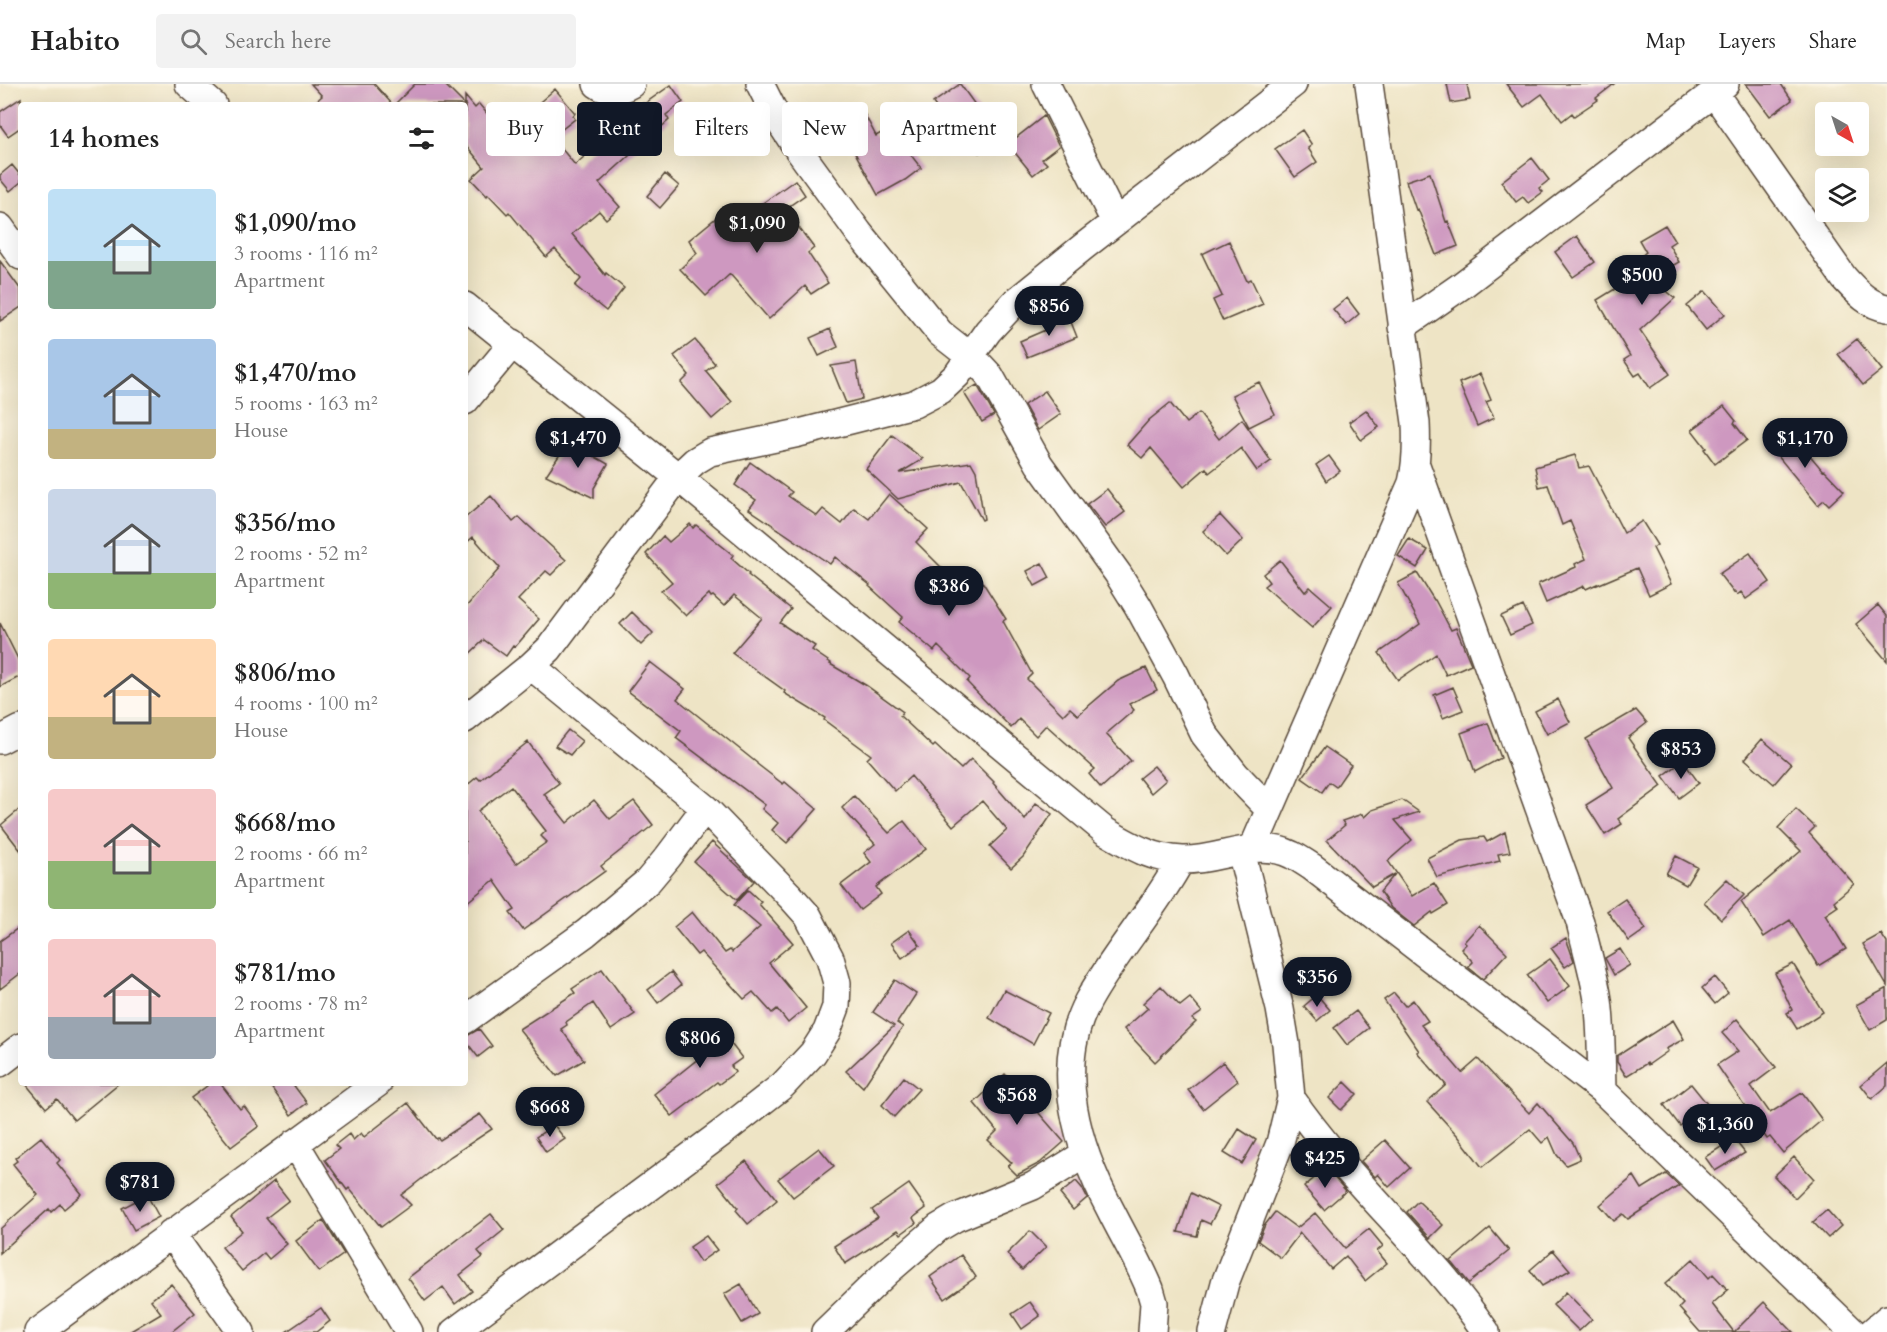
<!DOCTYPE html>
<meta charset="utf-8">
<style>
body{margin:0;font-family:Cardo,serif;background:#f2f2f2;color:#222;height:100vh;display:flex;flex-direction:column;font-size:22px;white-space:nowrap}
*{box-sizing:border-box;margin:0}
p{font-size:20px;color:#767676}
.icon{flex:none;width:33px;height:33px;fill:none;stroke:currentColor;stroke-width:2;stroke-linecap:round;stroke-linejoin:round}
.map{position:relative;flex:1;overflow:hidden}
.panel{position:absolute;left:18px;top:18px;width:450px;height:984px;display:flex;flex-direction:column;background:#fff;border-radius:6px;box-shadow:0 6px 24px #0002}
.panel>*{flex:none}
.hud{position:absolute;left:486px;top:18px;width:570px;height:54px;display:flex;gap:12px}
.needle{width:39px;rotate:141deg}
.controls{position:absolute;left:1815px;top:18px;display:grid;gap:12px}
.controls a{display:grid;place-items:center;width:54px;height:54px;border-radius:6px;background:#fff;box-shadow:0 6px 24px #0002;font-size:30px}
.price{position:absolute;translate:-50% -51px;padding:0 14px;border-radius:21px;background:#111827;color:#fff;font-size:20px;line-height:39px;filter:drop-shadow(0 2px 3px #0008)}
.price::after{content:'';position:absolute;left:50%;top:36px;width:18px;height:14px;margin-left:-9px;background:inherit;clip-path:polygon(0 0,100% 0,50% 100%)}
.price.selected{background:#222;color:#fff}
ul{padding:0;list-style:none}
li{display:flex;align-items:center;gap:18px;height:150px;padding:0 30px}
li span{display:grid;place-items:center;flex:none;width:168px;height:120px;border-radius:6px;color:#555}
li>.icon{margin-inline-start:auto}
span .icon{width:72px;height:72px;fill:#fffc;stroke-width:1}
li b{font-size:26px}
h2{display:flex;justify-content:space-between;align-items:center;height:72px;padding:0 30px;font-size:26px}
.pill{padding:0 21px;border-radius:6px;background:#fff;box-shadow:0 6px 24px #0002;font-size:21px;line-height:54px}
.pill.selected{background:#111827;color:#fff}
header{display:flex;align-items:center;gap:36px;box-sizing:border-box;height:84px;padding:0 30px;background:#fff;border-bottom:2px solid #e0e0e0}
header strong{font-size:28px}
nav{display:flex;gap:33px;margin-inline-start:auto;font-size:21px}
.search{width:420px;height:54px;background:#f2f2f2;display:flex;align-items:center;gap:15px;box-sizing:border-box;padding:0 21px;border-radius:6px;color:#767676;font-size:22px}
.map>svg:first-child{display:block}
.building{fill:#ce98c0;fill-rule:evenodd}
.lines{fill:none;stroke-linecap:round;stroke-linejoin:round}
.minor-casing{stroke:#564637;stroke-width:30}
.minor{stroke:#fff;stroke-width:27}
</style>
<header>
<strong>Habito</strong>
<div class="search"><svg class="icon" aria-label="search" viewBox="0 0 24 24"><circle cx="10" cy="10" r="6"/><path d="M15 15l6 6"/></svg>Search here</div>
<nav><a>Map</a><a>Layers</a><a>Share</a></nav>
</header>
<div class="map">
<svg width="1887" height="1248" viewBox="0 0 1887 1248">
<rect width="100%" height="100%" fill="#fcf5e5"/>
<filter id="ink" filterUnits="userSpaceOnUse"><feTurbulence type="fractalNoise" baseFrequency=".0167" numOctaves="2"/><feDisplacementMap in="SourceGraphic" scale="12" xChannelSelector="R" yChannelSelector="G"/><feConvolveMatrix kernelMatrix="1 2 1 2 8 2 1 2 1" color-interpolation-filters="sRGB"/></filter>
<filter id="wash" filterUnits="userSpaceOnUse"><feTurbulence type="fractalNoise" baseFrequency=".008" numOctaves="4" result="noise"/><feDisplacementMap in="SourceGraphic" scale="24" xChannelSelector="R" yChannelSelector="G"/><feGaussianBlur stdDeviation="1.35" result="paint"/><feColorMatrix in="noise" values="0 0 0 0 0 0 0 0 0 0 0 0 0 0 0 0 0 1.4 0 .05"/><feComposite in="paint" operator="in"/></filter>
<g filter="url(#wash)">
<rect width="100%" height="100%" fill="#eee4c5"/>
<g id="blocks">
<!-- building -->
<path class="building" d="M311 0H374L393 21H312L322 12Z
M415 0H444L465 21H394Z
M960 0 999 54 979 69 962 47 956 52 933 19Z
M1447 0H1467L1470 16 1451 19Z
M1506 0H1614L1596 14 1598 16 1574 32 1572 29 1562 37 1542 10 1524 23Z
M1746 0H1781L1792 16 1770 32Z
M671 1 683 18 666 31 669 36 599 99 620 123 606 135 599 127 572 150 605 191 606 189 624 204 606 227 575 202 581 195 555 165 546 173 509 128 507 130 488 110 487 112 471 95 484 83 465 60V12L475 24 479 20 510 57 543 33 534 23 555 5 575 29 573 32 575 35 552 53 575 81 643 19 644 20Z
M21 14V43L8 52 0 41V28Z
M735 28 748 45 727 62 713 45Z
M864 29 876 52 894 42 905 61 904 62 921 84 905 96 878 111 840 41Z
M1044 32 1059 62 1042 75 1047 80 1033 91 1008 60Z
M1302 46 1312 61 1308 64 1317 78 1295 93 1275 65Z
M1532 74 1549 96 1539 104 1543 108 1528 119 1523 113 1516 118 1501 98Z
M12 81 21 92V98L10 107 0 95V91Z
M1430 89 1446 138 1448 137 1458 162 1436 171 1418 125 1416 126 1406 97Z
M665 90 679 102 660 124 647 112Z
M795 96 805 111 785 125 814 164 808 169 828 199 811 210 805 202 769 235 730 190 706 212 680 185 697 169 689 156 728 124 736 134 744 128 746 131Z
M1665 141 1675 157 1669 161 1679 178 1651 194 1675 214 1640 246 1670 290 1650 304 1640 289 1635 292 1624 276 1630 272 1597 216 1641 189 1633 179 1646 168 1639 156Z
M1577 152 1595 178 1573 193 1555 168Z
M1229 157 1247 197 1251 195 1263 220 1223 237 1213 216 1222 212 1202 170Z
M0 177 21 206V223L0 237Z
M1705 207 1725 230 1706 246 1687 222Z
M1347 214 1359 230 1346 241 1333 225Z
M1069 233 1077 253 1027 273 1020 257 1050 244 1049 241Z
M830 245 838 263 819 272 810 254Z
M1857 255 1882 286 1863 301 1838 270Z
M695 256 715 280 706 287 732 318 712 335 681 299 689 291 674 272Z
M856 278 862 315 846 319 831 282Z
M1480 290 1491 316 1486 318 1494 334 1477 342 1459 299Z
M1259 298 1275 330 1249 343 1232 311Z
M977 301 994 331 982 338 964 309Z
M1045 307 1061 330 1038 346 1024 321Z
M1170 319 1186 339 1199 329 1219 355 1242 335 1271 377 1257 387 1241 364 1209 389 1206 384 1184 403 1151 364 1142 374 1127 361 1149 336Z
M1724 322 1736 337 1734 339 1747 356 1715 380 1704 365 1706 364 1692 346Z
M1366 326 1379 343 1361 356 1349 338Z
M1787 344 1823 387 1824 386 1844 407 1829 421 1824 416 1818 421 1768 360Z
M892 351 923 375 900 389 971 378 976 387 984 435 982 436 961 398 898 415 866 385Z
M571 354 585 363 583 366 608 380 594 404V414L546 391Z
M1575 371 1579 384 1589 382 1624 449 1642 437 1657 461 1653 464 1671 500 1649 511 1637 484 1597 501V500L1586 505 1584 502 1546 519 1538 500 1576 483 1575 480 1586 475 1570 437 1562 441 1548 401 1539 403 1535 383Z
M1329 372 1340 387 1326 397 1316 381Z
M750 378 792 408 788 412 817 432 823 425 842 440 854 424 869 435 889 410 928 445 916 458 963 505 980 494 1006 535 1003 537 1032 590 1027 595 1063 631 1070 624 1078 631 1118 597 1146 584 1157 606 1129 620 1134 626 1106 650 1131 677 1101 704 1089 690 1095 685 1046 641 1036 652 1019 635 1011 644 967 598 970 594 938 562 934 567 899 538 903 533 869 502 870 501 835 473 830 480 749 425 756 416 735 401Z
M1107 405 1125 428 1105 443 1087 420Z
M491 412 513 438 519 433 566 476 551 491 546 487 518 516 539 535 515 563 513 562 506 572 484 556 465 574V524L500 484 473 453 465 460V434Z
M1220 431 1243 456 1226 472 1203 447Z
M690 440 693 444 696 441 733 471 731 474 749 490 748 491 791 525 780 539 815 562 812 566 831 579 830 580 867 602 903 628 900 632 933 663 935 661 961 685 971 675 994 698 993 699 1025 736 1036 719 1052 730 1023 773 1011 784 990 762 1007 746 982 717 953 742 911 692 895 707 867 675 871 671 824 636 825 634 784 609 785 607 732 569 762 534 734 511 724 522 713 512 711 513 709 510 686 532 661 507 672 498 646 470 663 452 669 458Z
M1409 455 1428 466 1417 484 1398 472Z
M1750 469 1770 498 1746 515 1741 508 1737 511 1735 508 1734 509 1719 490Z
M1280 476 1305 508 1310 503 1332 522 1312 544 1264 502 1269 498 1263 490Z
M1042 479 1050 494 1035 502 1027 487Z
M1417 489 1434 516H1435L1451 546 1456 544 1471 580 1446 591 1436 570 1398 596 1379 569 1420 540 1398 499Z
M1878 521 1887 532V577L1856 540Z
M1523 522 1532 541 1510 551 1501 532Z
M632 528 653 549 641 561 620 540Z
M0 539 21 581V592L0 603Z
M650 578 685 605 677 615 757 679V680L783 700 785 698 817 725 787 759 772 746 778 739 762 725 765 721 676 654 681 647 628 607Z
M1453 603 1463 626 1443 634 1434 611Z
M1558 615 1570 638 1547 650 1535 627Z
M1636 626 1647 639 1628 654 1662 702 1618 735 1622 740 1605 751 1586 721 1613 704 1586 655Z
M1488 639 1501 674 1475 688 1461 649Z
M568 646 582 657 570 671 555 662Z
M1762 655 1791 680 1774 700 1745 675Z
M528 658 559 699 544 710 567 739 594 716 610 735 634 717 653 741 601 782 605 787 523 846 510 829 515 826 494 796 465 820V703L477 693 480 696ZM511 702 546 747 541 752 547 758 516 780 478 727Z
M1325 663 1351 681 1336 703 1329 698 1322 708 1302 694Z
M1683 677 1699 699 1679 714 1663 692Z
M1154 682 1166 696 1151 709 1139 694Z
M854 712 889 749 904 737 926 765 876 803 881 810 860 826 841 801 871 778 864 769 875 760 842 724Z
M1402 716 1419 728 1395 736 1412 756 1388 777 1412 812 1434 799 1448 821 1433 830 1432 828 1414 842 1391 824 1380 808 1395 790 1372 803 1327 756 1345 741 1342 737 1362 730 1364 733 1372 726Z
M21 724V767L1 741Z
M1796 725 1815 743 1809 749 1854 800 1834 817 1838 822 1825 831 1846 865 1818 882 1790 836 1764 853 1741 818 1801 767 1778 744Z
M1505 748 1510 768 1498 770 1500 777 1437 793 1427 774 1462 756 1484 753 1487 758Z
M712 758 754 797 737 816 694 778Z
M1676 772 1697 783 1686 801 1666 790Z
M1727 795 1744 811 1721 835 1704 818Z
M748 806 761 818 759 820 793 859 769 879 806 924 788 939 777 925 772 929 753 908 744 915 701 868 697 871 674 843 692 828 725 869 730 866 732 868 760 843 734 821Z
M1625 815 1646 845 1629 857 1607 827Z
M1479 841 1507 869 1483 895 1468 883 1473 878 1461 865 1466 860 1464 858Z
M21 842V889L0 905V857Z
M909 846 920 861 902 874 891 859Z
M1881 850 1887 859V902L1863 860Z
M1566 854 1574 877 1565 883 1551 864Z
M1620 865 1630 881 1614 891 1605 874Z
M1550 875 1570 902 1547 919 1527 891Z
M1793 880 1823 928 1797 945 1787 929 1792 926 1775 889Z
M602 885 635 930 611 946 593 919 566 938 567 941 561 945 584 976 557 992 519 945 575 909 572 905Z
M671 888 681 901 658 919 648 906Z
M1715 893 1728 909 1715 920 1702 904Z
M895 896 916 910 897 939 903 943 863 1003 846 987 894 942 873 928Z
M1161 902 1180 922 1190 914 1202 928 1192 935 1196 938 1155 978 1124 945 1148 924 1143 919Z
M1887 904V936L1870 946 1856 921Z
M1004 906 1049 929 1033 960 989 934Z
M1394 909 1405 922 1413 916 1428 937 1421 941 1462 989 1478 975 1529 1029 1538 1019 1573 1059 1580 1075 1566 1081 1557 1071 1549 1053 1542 1059 1530 1045 1482 1083 1458 1052 1427 1018 1446 1001 1417 968 1419 967 1384 916Z
M1317 911 1330 926 1317 937 1304 922Z
M1356 927 1369 944 1347 961 1334 944Z
M704 935 720 956 725 952 742 974 731 982 735 988 719 1000 717 998 672 1032 654 1010 699 974 695 968 696 967 683 951Z
M1737 935 1776 983 1751 1002 1770 1029 1802 1009 1822 1036 1783 1069 1770 1053 1767 1055 1717 981 1738 967 1722 949Z
M1673 936 1684 955 1666 965 1668 967 1648 981 1647 979 1626 992 1617 978V972Z
M479 945 492 962 478 973 465 956V953Z
M1223 978 1238 997 1203 1025 1188 1006Z
M1887 979V1002L1872 1015 1861 1001Z
M1005 990 1064 1058 1040 1079 1017 1091 1008 1082 1012 1079 988 1056 997 1047 974 1019Z
M904 993 919 1005 894 1033 882 1021Z
M1345 998 1357 1010 1341 1026 1329 1014Z
M25 999H119L74 1036 57 1015 46 1024Z
M211 999H220L240 1025 244 1022 259 1042 231 1063 191 1014Z
M268 999H292L307 1019 291 1031Z
M1691 1000 1708 1021 1680 1042 1664 1021Z
M408 1019 436 1055 438 1054 440 1056 480 1030 492 1045 451 1072 401 1111 411 1121 381 1143 349 1104 347 1106 325 1076 339 1065 335 1061 349 1050 353 1056 361 1049 364 1053Z
M554 1041 565 1055 546 1068 536 1053Z
M1239 1045 1256 1056 1242 1080 1224 1069Z
M41 1053 60 1076 57 1079 82 1110 64 1125 60 1120 51 1128 49 1125 0 1169V1145L38 1111 13 1080 17 1077 15 1074Z
M1734 1055 1745 1069 1715 1087 1705 1073Z
M1385 1056 1410 1084 1389 1103 1378 1090 1375 1093 1361 1077Z
M819 1064 834 1082 793 1113 778 1095Z
M1794 1073 1814 1095 1795 1114 1774 1092Z
M746 1077 777 1116 748 1140 736 1126 738 1124 718 1099Z
M1326 1084 1346 1107 1324 1126 1304 1103Z
M1666 1090 1679 1102 1628 1135 1623 1130 1614 1137 1600 1121 1634 1092 1642 1105Z
M274 1097 289 1116 266 1134 287 1160 269 1175 264 1169 242 1187 222 1163 242 1147 231 1133Z
M1076 1097 1082 1104 1087 1114 1073 1126 1060 1110Z
M909 1100 926 1124 913 1134 916 1139 901 1150 898 1146 845 1180 834 1162 878 1134 872 1126Z
M1191 1109 1219 1123 1210 1140 1201 1136 1197 1152 1178 1148Z
M147 1111 159 1133 134 1146 122 1124Z
M1418 1117 1443 1141 1430 1154 1407 1128Z
M1827 1126 1841 1142 1828 1154 1813 1138Z
M1275 1128 1297 1144 1315 1129 1345 1164 1369 1145 1383 1162 1377 1167 1387 1179 1365 1197 1346 1172 1331 1185 1300 1149 1281 1174 1258 1157 1265 1141Z
M491 1130 504 1146 478 1167 483 1173 460 1191 472 1207 455 1220 443 1203 425 1217 408 1194Z
M323 1136 344 1170 319 1188 296 1157Z
M1490 1144 1509 1167 1469 1199 1451 1177Z
M1030 1147 1046 1163 1022 1186 1007 1170Z
M706 1152 717 1166 700 1178 690 1163Z
M1553 1166 1570 1186 1542 1202 1530 1186Z
M961 1171 976 1193 945 1215 930 1193Z
M1693 1175 1709 1194 1713 1190 1728 1206 1712 1220 1734 1248 1764 1218 1793 1248H1700L1679 1224 1683 1220 1665 1200Z
M171 1200 195 1229 171 1248H129L161 1229 151 1216Z
M741 1200 758 1230 742 1239 724 1210Z
M1566 1208 1592 1235 1579 1247 1553 1221Z
M1030 1218 1040 1232 1022 1245 1012 1230Z
M321 1224 330 1237 316 1248H286Z"/>
</g>
</g>
<g filter="url(#ink)">
<use href="#blocks" fill-opacity="0" stroke="#564637" stroke-width="1.5"/>
<g class="lines">
<!-- minor casing -->
<g class="minor-casing">
<path id="minor" d="M189 0 213 21
M597 0C608 8 619 7 631 0
M760 0 776 32 795 61 859 149 940 249 977 278 990 292 1039 380 1118 490 1138 522 1176 592 1204 650 1236 691 1269 725
M1046 0 1115 138
M1714 9 1844 194C1857 208 1868 221 1887 224
M0 143 21 172
M465 222 678 393 1105 747C1131 762 1152 775 1183 776 1220 777 1256 753 1292 771 1299 774 1305 779 1312 783L1602 1006 1853 1248
M1402 243 1461 202 1725 0
M465 317 513 259
M1416 381 1580 838C1586 864 1594 890 1598 916 1602 946 1601 976 1602 1006
M465 635 531 582 549 565 678 393 695 377 710 368 799 349 914 320 941 306 957 291 988 247 1014 219 1083 163 1293 0
M0 656 21 645
M1253 764 1412 399C1417 378 1417 360 1416 339L1369 0
M465 936 586 849 648 797 668 773 705 724
M0 979 21 963
M1291 1014C1349 1098 1428 1164 1486 1248
M295 1059 409 1248
M171 1149 241 1248
M38 1248 378 999
M454 1248 723 1048 783 1001 813 969 827 947 836 923 837 899 830 874 808 832 791 813 705 724 531 582
M825 1248 887 1188 938 1144 955 1134 1033 1102 1085 1070
M1152 1248 1154 1219 1150 1205C1139 1178 1124 1153 1111 1127 1078 1065 1052 984 1088 917 1115 868 1154 826 1181 776
M1212 1248 1225 1199 1280 1059 1291 1014 1286 960 1280 925 1241 767
M1872 1248 1887 1235"/>
</g>
<!-- minor -->
<use href="#minor" class="minor"/>
</g>
</g>
</svg>
<div class="controls">
<a><svg class="needle" viewBox="-14 -14 28 28"><path d="M0-13l5 13h-10z" fill="#e53935"/><path d="M0 13l5-13h-10z" fill="#767676"/></svg></a>
<a><svg class="icon" aria-label="layers" viewBox="0 0 24 24"><path d="M12 4l9 5-9 5-9-5zM3 14l9 5 9-5"/></svg></a>
</div>
<b class="price selected" style="left:757px;top:170px">$1,090</b>
<b class="price" style="left:1642px;top:222px">$500</b>
<b class="price" style="left:1049px;top:253px">$856</b>
<b class="price" style="left:578px;top:385px">$1,470</b>
<b class="price" style="left:1805px;top:385px">$1,170</b>
<b class="price" style="left:949px;top:533px">$386</b>
<b class="price" style="left:1681px;top:696px">$853</b>
<b class="price" style="left:1317px;top:924px">$356</b>
<b class="price" style="left:700px;top:985px">$806</b>
<b class="price" style="left:1017px;top:1042px">$568</b>
<b class="price" style="left:550px;top:1054px">$668</b>
<b class="price" style="left:1725px;top:1071px">$1,360</b>
<b class="price" style="left:1325px;top:1105px">$425</b>
<b class="price" style="left:140px;top:1129px">$781</b>
<div class="hud">
<a class="pill">Buy</a>
<a class="pill selected">Rent</a>
<a class="pill">Filters</a>
<a class="pill">New</a>
<a class="pill">Apartment</a>
</div>
<section class="panel">
<h2>14 homes<svg class="icon" aria-label="filters" viewBox="0 0 24 24"><path d="M4 7h16M4 17h16"/><circle cx="9" cy="7" r="2"/><circle cx="15" cy="17" r="2"/></svg></h2>
<ul>
<li><span style="background:linear-gradient(#bfe0f5 60%,#7fa58c 0)"><svg class="icon" aria-label="home" viewBox="0 0 24 24"><path d="M3 11l9-7 9 7M6 9v11h12V9"/></svg></span><div><b>$1,090/mo</b><p>3 rooms · 116 m²</p><p>Apartment</p></div></li>
<li><span style="background:linear-gradient(#a9c7e8 75%,#c2b280 0)"><svg class="icon" aria-label="home" viewBox="0 0 24 24"><path d="M3 11l9-7 9 7M6 9v11h12V9"/></svg></span><div><b>$1,470/mo</b><p>5 rooms · 163 m²</p><p>House</p></div></li>
<li><span style="background:linear-gradient(#c9d6e8 70%,#8fb573 0)"><svg class="icon" aria-label="home" viewBox="0 0 24 24"><path d="M3 11l9-7 9 7M6 9v11h12V9"/></svg></span><div><b>$356/mo</b><p>2 rooms · 52 m²</p><p>Apartment</p></div></li>
<li><span style="background:linear-gradient(#ffd9b3 65%,#c2b280 0)"><svg class="icon" aria-label="home" viewBox="0 0 24 24"><path d="M3 11l9-7 9 7M6 9v11h12V9"/></svg></span><div><b>$806/mo</b><p>4 rooms · 100 m²</p><p>House</p></div></li>
<li><span style="background:linear-gradient(#f6c9c9 60%,#8fb573 0)"><svg class="icon" aria-label="home" viewBox="0 0 24 24"><path d="M3 11l9-7 9 7M6 9v11h12V9"/></svg></span><div><b>$668/mo</b><p>2 rooms · 66 m²</p><p>Apartment</p></div></li>
<li><span style="background:linear-gradient(#f6c9c9 65%,#9aa5b1 0)"><svg class="icon" aria-label="home" viewBox="0 0 24 24"><path d="M3 11l9-7 9 7M6 9v11h12V9"/></svg></span><div><b>$781/mo</b><p>2 rooms · 78 m²</p><p>Apartment</p></div></li>
</ul>
</section>
</div>
